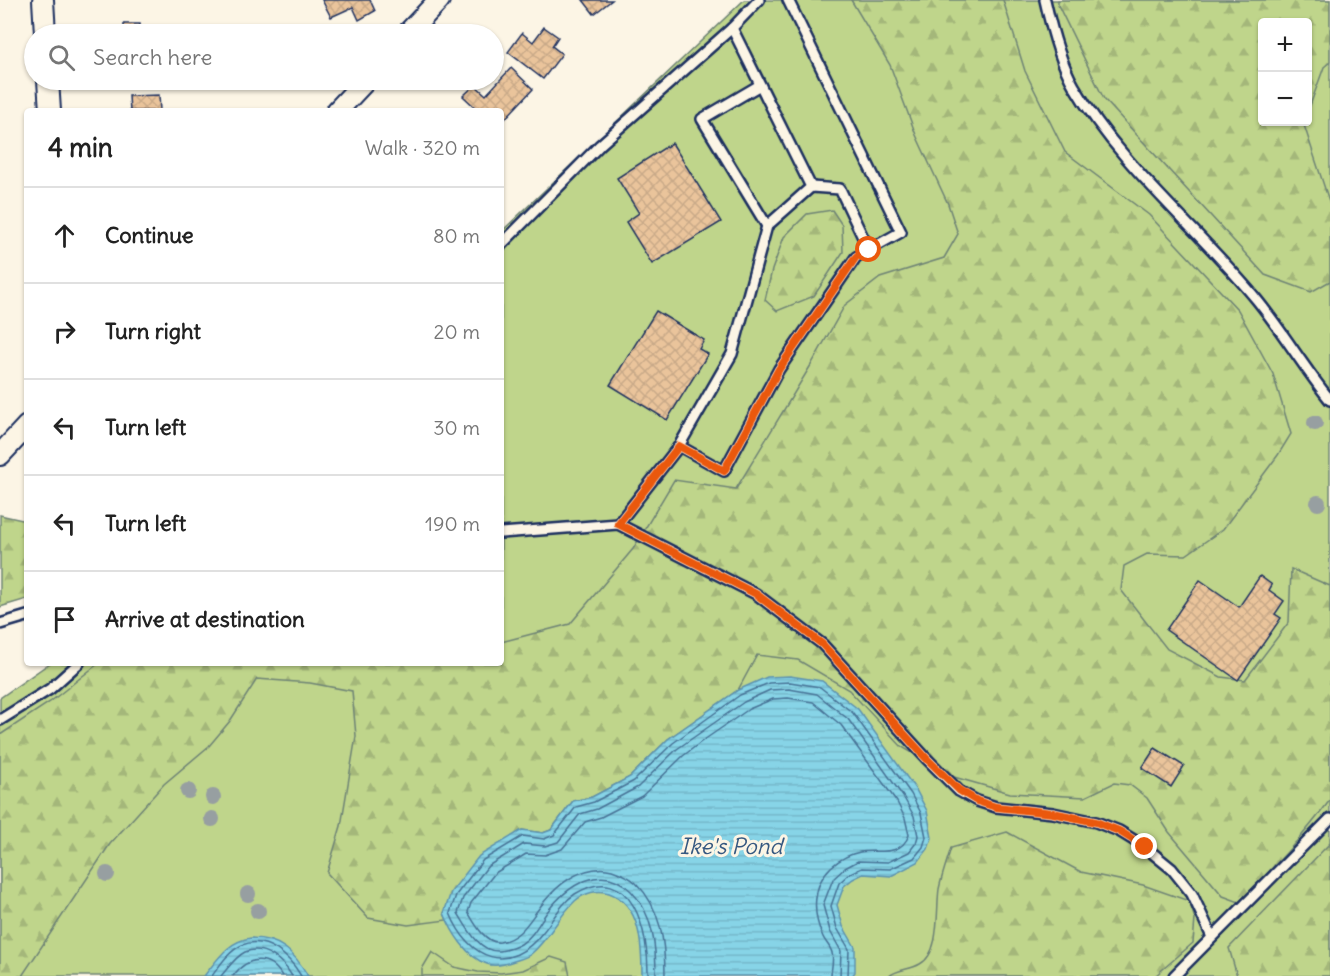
<!DOCTYPE html>
<html lang="en">
<head>
<meta charset="utf-8">
<style>
	:root { --surface:#fff; --page:#f2f2f2; --text:#222; --muted:#767676; --line:#e0e0e0 }
	body { margin:0; font-family:Delius,sans-serif; background:var(--page); color:var(--text) }
	.controls { position:absolute; right:18px; top:18px; display:grid; overflow:hidden; border-radius:6px; box-shadow:0 2px 4px #0004 }
	.controls button { width:54px; height:54px; display:grid; place-items:center; padding:0; border:0; border-bottom:2px solid var(--line); background:var(--surface); color:var(--text); font:30px sans-serif }
	.stop { position:absolute; width:18px; height:18px; margin:-14px; border:4px solid #ea580c; border-radius:50%; background:#fff }
	.stop.end { background:#ea580c; border-color:#fff; box-shadow:0 2px 6px #0008 }
	.list { margin:0; padding:0; list-style:none }
	h2 { display:flex; justify-content:space-between; align-items:center; height:78px; margin:0; padding:0 24px; font-size:26px }
	h2 small { font-size:20px; font-weight:400; color:var(--muted) }
	.list li { display:grid; grid-template-columns:39px 1fr auto; gap:18px; align-items:center; box-sizing:border-box; height:96px; padding:0 24px; border-top:2px solid var(--line) }
	.list b { display:block; font-size:22px; white-space:nowrap }
	.list em { font-size:20px; font-style:normal; color:var(--muted) }
	.icon { flex:none; width:33px; height:33px; fill:none; stroke:currentColor; stroke-width:2; stroke-linecap:round; stroke-linejoin:round }
	.map { position:relative; flex:none; width:1330px; height:976px; overflow:hidden }
	.search { position:absolute; background:var(--surface); box-shadow:0 2px 4px #0004; left:24px; top:24px; width:480px; height:66px; display:flex; align-items:center; gap:15px; box-sizing:border-box; padding:0 21px; border-radius:33px; color:var(--muted); font-size:22px }
	.panel { position:absolute; background:var(--surface); box-shadow:0 2px 4px #0004; left:24px; top:108px; width:480px; height:558px; border-radius:6px }
	.map>svg:first-child { display:block }
	.grass { fill:#bfd58b; stroke:#6d8274; stroke-width:1.5; fill-rule:evenodd }
	.forest { fill:url(#forest-firs); stroke:#6d8274; stroke-width:1.5 }
	.water { fill:url(#water-rules); stroke:#5c92b0; stroke-width:1.5 }
	.lines { fill:none; stroke-linecap:round; stroke-linejoin:round }
	.shore { stroke:#467195; stroke-width:1.5 }
	.building { fill:url(#building-cross-hatch); stroke:#1b2f5e; stroke-width:1.5 }
	.lane-casing { stroke:#1b2f5e; stroke-width:14 }
	.street-casing { stroke:#1b2f5e; stroke-width:24 }
	.lane { stroke:#fcf5e5; stroke-width:9 }
	.street { stroke:#fcf5e5; stroke-width:20 }
	.tree { fill:#979fa1 }
	.route { stroke:#ea580c; stroke-width:8 }
	.labels { text-anchor:middle; dominant-baseline:central; stroke-width:6; stroke-linejoin:round; paint-order:stroke }
	.water-label { font-size:22px; font-style:italic; fill:#365880; stroke:#fcf5e5 }
</style>
</head>
<body>
<div class="map">
<svg width="1330" height="976" viewBox="0 0 1330 976">
	<defs>
		<pattern id="forest-firs" width="22" height="20" patternUnits="userSpaceOnUse" patternTransform="scale(1.5)"><rect width="22" height="20" fill="#bfd58b"/><path d="M5 1l3.5 6h-7zM16 11l3.5 6h-7z" fill="#a4b77a"/></pattern>
		<pattern id="water-rules" width="6" height="5" patternUnits="userSpaceOnUse" patternTransform="scale(1.5)"><rect width="6" height="5" fill="#87d4e7"/><path d="M0 2.5h6" fill="none" stroke="#74b6c9"/></pattern>
		<pattern id="building-cross-hatch" width="8" height="8" patternUnits="userSpaceOnUse" patternTransform="scale(1.5)"><rect width="8" height="8" fill="#eac49b"/><path d="M0 0l8 8M0 8l8-8" fill="none" stroke="#c8a988"/></pattern>
	</defs>
	<rect width="100%" height="100%" fill="#fcf5e5"/>
	<filter id="ink" filterUnits="userSpaceOnUse"><feTurbulence type="fractalNoise" baseFrequency=".0167" numOctaves="2"/><feDisplacementMap in="SourceGraphic" scale="12" xChannelSelector="R" yChannelSelector="G"/><feConvolveMatrix kernelMatrix="1 2 1 2 8 2 1 2 1" color-interpolation-filters="sRGB"/></filter>
	<g filter="url(#ink)">
		<!-- grass -->
		<path class="grass" d="M 744,0 L 1330,0 L 1330,976 L 0,976 L 0,698 L 50,663 L 501,663 L 501,232 ZM 1262,22 L 1308,22 L 1308,122 L 1262,122 Z"/>
		<!-- forest -->
		<g class="forest">
			<path d="M 851,0 L 1003,0 L 1025,71 L 1065,152 L 1149,215 L 1238,310 L 1273,374 L 1291,434 L 1278,455 L 1223,529 L 1186,555 L 1147,554 L 1124,566 L 1121,590 L 1167,649 L 1221,677 L 1245,680 L 1289,622 L 1291,569 L 1330,586 L 1330,800 C 1303,837 1271,870 1239,902 L 1223,896 L 1169,832 L 1147,798 L 1130,785 L 1114,783 L 1085,797 L 1010,793 L 954,777 L 902,747 L 849,690 L 798,660 L 757,655 L 738,690 L 668,739 L 630,777 L 592,797 L 573,801 L 551,830 L 543,833 L 522,830 L 444,913 L 447,920 L 408,925 L 368,918 L 327,873 L 341,826 L 356,736 L 352,691 L 310,683 L 257,679 L 230,721 L 209,746 L 164,784 L 110,844 L 22,976 L 0,976 L 0,735 L 50,702 L 99,663 L 501,663 L 501,642 L 570,624 L 633,549 L 674,480 L 736,489 L 811,365 L 845,305 L 880,278 L 944,258 L 958,234 L 948,204 L 916,135 L 890,65 Z"/>
			<polygon points="1058,0 1330,0 1330,62 1324,67 1308,111 1308,22 1262,22 1262,122 1303,122 1330,204 1330,281 1311,292 1265,275 1104,99 1058,5"/>
			<polygon points="832,210 842,225 843,252 814,296 777,311 765,300 772,270 784,237 807,214"/>
			<polygon points="0,515 27,521 27,599 0,607"/>
			<path d="M 1007,832 L 1081,872 L 1143,885 L 1189,901 L 1195,919 L 1193,943 L 1155,976 L 889,976 C 898,969 910,970 920,964 C 941,953 936,909 939,889 C 942,875 947,861 951,848 Z"/>
			<polygon points="1330,843 1330,976 1237,976 1229,948"/>
			<polygon points="432,952 454,967 478,972 501,973 523,970 551,957 567,962 570,976 422,976 422,969"/>
		</g>
		<!-- water -->
		<g class="water">
			<path d="M 790,676 L 822,681 L 858,709 L 916,790 L 927,811 L 932,838 L 928,849 L 918,862 L 891,876 L 863,874 L 853,879 L 844,886 L 837,905 L 843,926 L 855,947 L 855,972 L 852,976 L 642,976 C 642,947 641,904 609,893 C 598,889 584,893 575,901 C 558,917 549,939 531,954 C 526,958 520,959 514,961 C 506,964 496,967 487,964 C 467,958 451,931 444,913 L 451,892 L 479,856 L 522,830 L 543,833 L 551,830 L 573,801 L 592,797 L 630,777 L 668,739 L 738,690 L 767,677 Z"/>
			<path d="M 251,938 C 280,938 294,952 308,976 L 204,976 C 218,959 228,941 251,938 Z"/>
		</g>
		<g class="lines">
			<!-- shore -->
			<g class="shore">
				<path d="M 212,976 C 220,965 229,951 242,945 C 267,935 290,957 301,976"/>
				<path d="M 221,976 C 228,968 235,957 245,952 C 264,944 283,961 292,976"/>
				<path d="M 233,976 C 247,957 268,953 282,976"/>
				<path d="M 648,976 C 649,935 633,858 575,894 C 561,903 553,920 543,932 C 509,976 469,960 450,913 L 456,895 L 483,860 L 523,836 L 544,839 L 554,835 L 576,807 L 594,802 L 634,781 L 673,743 L 740,695 L 769,683 L 790,682 L 820,687 L 853,713 L 911,794 L 921,813 L 926,837 L 923,847 L 914,858 L 890,869 L 862,868 L 849,874 L 839,883 L 831,906 L 837,928 L 849,949 L 848,976"/>
				<path d="M 656,976 C 656,946 653,913 631,891 C 602,861 567,886 547,912 C 539,923 533,937 521,944 C 516,947 506,950 500,951 C 480,953 467,928 458,913 L 463,898 L 488,866 L 524,844 L 545,846 L 558,842 L 580,814 L 597,809 L 638,787 L 677,749 L 744,702 L 770,690 L 789,689 L 817,694 L 848,719 L 904,798 L 914,816 L 918,836 L 916,843 L 909,852 L 888,862 L 858,861 L 845,868 L 833,879 L 823,905 L 830,931 L 841,951 L 840,976"/>
				<path d="M 665,976 C 665,942 661,908 636,883 C 629,876 621,873 612,870 C 602,867 595,868 586,871 C 566,877 552,891 540,907 C 528,922 521,938 500,942 C 485,944 474,922 468,912 L 471,903 L 495,873 L 526,854 L 545,855 L 562,849 L 585,822 L 601,817 L 642,796 L 683,756 L 701,742 L 749,709 L 773,699 L 788,698 L 813,702 L 841,725 L 897,802 L 905,818 L 909,835 C 900,858 877,849 860,852 C 849,854 839,860 831,867 C 812,885 812,914 823,937 C 825,942 831,947 832,953 C 834,960 831,969 831,976"/>
			</g>
		</g>
		<!-- building -->
		<g class="building">
			<polygon points="322,0 370,0 375,11 359,20 353,7 331,17"/>
			<polygon points="583,0 612,0 594,14"/>
			<polygon points="124,24 140,24 140,30 165,30 165,34 124,34"/>
			<polygon points="544,27 558,37 552,46 562,54 543,79 508,52 522,33 533,42"/>
			<polygon points="511,68 533,89 501,123 501,111 479,111 463,96 475,85 486,95"/>
			<polygon points="159,95 160,111 130,111 129,96"/>
			<polygon points="672,143 721,222 652,264 626,222 639,213 617,178"/>
			<polygon points="656,311 704,340 699,349 708,354 667,420 610,385"/>
			<polygon points="1260,576 1272,585 1269,590 1284,601 1275,614 1281,618 1238,680 1166,630 1200,580 1239,607"/>
			<polygon points="1155,748 1184,766 1171,787 1142,768"/>
		</g>
		<g class="lines">
			<!-- lane casing -->
			<g class="lane-casing">
				<g id="lane">
					<path d="M 1045,0 C 1051,27 1060,62 1074,86 C 1122,168 1198,228 1257,300 C 1283,332 1304,368 1330,400"/>
					<polyline points="760,85 702,119 767,226"/>
					<polyline points="811,187 840,189 869,250"/>
					<polyline points="501,245 600,145 732,28 759,0"/>
					<polyline points="679,446 724,471 779,369 856,257 901,232 788,0"/>
					<polyline points="618,524 679,446 732,354 767,226 811,187 732,28"/>
					<polyline points="501,533 618,524 756,594 822,644 926,758 959,791 977,801 996,807 1053,813 1096,822 1119,831 1145,847 1172,869 1192,894 1212,937"/>
					<polyline points="0,624 27,616"/>
					<polyline points="0,720 50,689 79,663"/>
					<polyline points="1174,976 1330,819"/>
				</g>
			</g>
			<!-- street casing -->
			<g class="street-casing">
				<g id="street">
					<polyline points="43,0 45,34"/>
					<polyline points="407,34 439,0"/>
					<polyline points="48,80 50,111"/>
					<polyline points="337,111 366,80"/>
					<polyline points="0,455 27,426"/>
				</g>
			</g>
			<!-- lane -->
			<use href="#lane" class="lane"/>
			<!-- street -->
			<use href="#street" class="street"/>
		</g>
		<!-- trees -->
		<g class="tree">
			<circle cx="1315" cy="423" r="8"/>
			<circle cx="1318" cy="503" r="8"/>
			<circle cx="188" cy="791" r="8"/>
			<circle cx="213" cy="797" r="8"/>
			<circle cx="212" cy="819" r="8"/>
			<circle cx="107" cy="874" r="8"/>
			<circle cx="248" cy="894" r="8"/>
			<circle cx="258" cy="911" r="8"/>
		</g>
	</g>
	<g class="lines" filter="url(#ink)">
		<!-- route -->
		<polyline class="route" points="869,250 856,257 779,369 724,471 679,446 618,524 756,594 822,644 926,758 959,790 977,801 996,807 1053,813 1096,822 1119,831 1145,847"/>
	</g>
	<g class="labels">
		<!-- water labels -->
		<g class="water-label">
			<text x="731" y="846">Ike's Pond</text>
		</g>
	</g>
</svg>
<div class="controls">
<button>+</button>
<button>−</button>
</div>
<div class="stop" style="left:869px;top:250px"></div>
<div class="stop end" style="left:1145px;top:847px"></div>
<div class="search"><svg class="icon" aria-label="search" viewBox="0 0 24 24"><circle cx="10" cy="10" r="6"/><path d="M15 15l6 6"/></svg>Search here</div>
<section class="panel">
<h2>4 min<small>Walk · 320 m</small></h2>
<ul class="list">
<li><svg class="icon" aria-label="ahead" viewBox="0 0 24 24"><path d="M12 20V5M6 11l6-6 6 6"/></svg><div><b>Continue</b></div><em>80 m</em></li>
<li><svg class="icon" aria-label="right" viewBox="0 0 24 24"><path d="M7 20v-9h11M14 6l5 5-5 5"/></svg><div><b>Turn right</b></div><em>20 m</em></li>
<li><svg class="icon" aria-label="left" viewBox="0 0 24 24"><path d="M17 20v-9H6M10 6l-5 5 5 5"/></svg><div><b>Turn left</b></div><em>30 m</em></li>
<li><svg class="icon" aria-label="left" viewBox="0 0 24 24"><path d="M17 20v-9H6M10 6l-5 5 5 5"/></svg><div><b>Turn left</b></div><em>190 m</em></li>
<li><svg class="icon" aria-label="arrive" viewBox="0 0 24 24"><path d="M6 21V4h12l-3 4 3 4H6"/></svg><div><b>Arrive at destination</b></div></li>
</ul>
</section>
</div>
</body>
</html>
